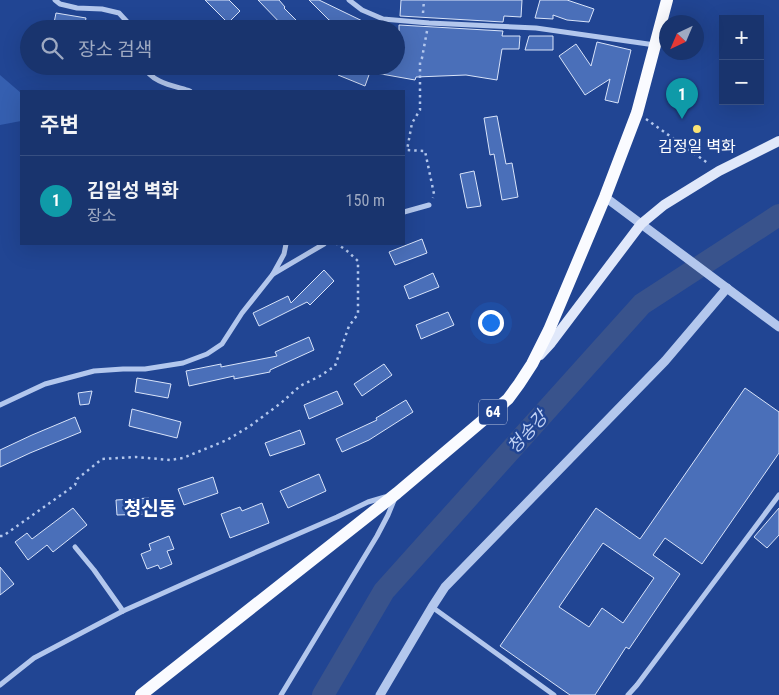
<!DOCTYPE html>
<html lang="ko">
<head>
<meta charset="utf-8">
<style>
	:root { --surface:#19346e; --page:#263f76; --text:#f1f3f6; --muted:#9faac2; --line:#374f81; --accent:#d6ab8b }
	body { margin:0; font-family:"Roboto Condensed","Noto Sans KR",sans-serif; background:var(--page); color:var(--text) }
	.controls { position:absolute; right:15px; top:15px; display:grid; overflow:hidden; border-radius:0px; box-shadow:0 5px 20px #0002 }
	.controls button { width:45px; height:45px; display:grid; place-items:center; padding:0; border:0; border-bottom:1px solid var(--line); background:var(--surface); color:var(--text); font:25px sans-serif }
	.compass { position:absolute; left:659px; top:15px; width:45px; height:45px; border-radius:50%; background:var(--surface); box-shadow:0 5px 20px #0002; rotate:224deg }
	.you { position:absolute; left:490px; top:322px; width:18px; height:18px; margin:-12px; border:4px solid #fff; border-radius:50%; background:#1a73e8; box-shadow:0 0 0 8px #1a73e833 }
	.badge { display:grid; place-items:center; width:32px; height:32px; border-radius:50%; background:var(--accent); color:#fff; font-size:16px; font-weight:700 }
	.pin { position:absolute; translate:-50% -41px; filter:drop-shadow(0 1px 2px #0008) }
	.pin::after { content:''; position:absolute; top:26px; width:18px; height:15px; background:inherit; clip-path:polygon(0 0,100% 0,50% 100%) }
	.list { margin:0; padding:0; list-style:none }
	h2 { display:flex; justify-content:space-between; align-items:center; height:65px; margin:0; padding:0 20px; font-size:21px }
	h2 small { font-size:16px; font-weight:400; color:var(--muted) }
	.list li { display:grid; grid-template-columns:32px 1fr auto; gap:15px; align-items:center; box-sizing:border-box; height:90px; padding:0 20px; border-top:1px solid var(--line) }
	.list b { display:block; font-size:19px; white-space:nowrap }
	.list p { margin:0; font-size:16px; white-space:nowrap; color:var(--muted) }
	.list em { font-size:16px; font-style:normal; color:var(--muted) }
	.icon { flex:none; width:28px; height:28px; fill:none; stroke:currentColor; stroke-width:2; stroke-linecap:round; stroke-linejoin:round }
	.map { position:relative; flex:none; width:779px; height:695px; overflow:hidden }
	.search { position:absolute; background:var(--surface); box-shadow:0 5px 20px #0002; left:20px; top:20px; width:385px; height:55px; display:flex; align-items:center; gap:12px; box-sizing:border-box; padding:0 18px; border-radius:28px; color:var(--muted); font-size:19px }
	.panel { position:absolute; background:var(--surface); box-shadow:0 5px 20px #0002; left:20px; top:90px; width:385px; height:155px; border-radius:0px }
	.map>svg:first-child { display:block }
	.green { fill:#355fb0 }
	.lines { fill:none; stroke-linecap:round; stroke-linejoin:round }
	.river { stroke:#39538c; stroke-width:22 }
	.building { fill:#4a6fb9; stroke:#d9e4fa; fill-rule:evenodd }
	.path { stroke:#b3c7ed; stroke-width:2.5; stroke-dasharray:2.5 4; stroke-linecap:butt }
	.minor { stroke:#b3c7ed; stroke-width:5 }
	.tertiary { stroke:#b3c7ed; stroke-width:9 }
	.secondary { stroke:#e0e8fa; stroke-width:10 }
	.primary { stroke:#fafbff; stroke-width:12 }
	.poi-dot { fill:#fae375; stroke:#214593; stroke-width:2 }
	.labels { text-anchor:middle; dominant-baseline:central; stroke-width:5; stroke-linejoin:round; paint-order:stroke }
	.shield { fill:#214593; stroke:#bcc7df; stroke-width:1 }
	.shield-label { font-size:15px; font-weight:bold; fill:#fff }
	.poi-label { font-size:16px; fill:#fff; stroke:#214593 }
	.water-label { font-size:18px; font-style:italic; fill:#c0d1f4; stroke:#214593 }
	.quarter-label { font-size:19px; font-weight:bold; fill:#fff; stroke:#214593 }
</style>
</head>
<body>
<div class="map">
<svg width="779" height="695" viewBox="0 0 779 695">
	<rect width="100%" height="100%" fill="#214593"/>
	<!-- green -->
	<polygon class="green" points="0,75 21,93 21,121 0,125"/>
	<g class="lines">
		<!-- river -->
		<polyline class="river" points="323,695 384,591 642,304 779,215"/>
	</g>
	<!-- building -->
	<g class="building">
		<polygon points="205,0 229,0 240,11 228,23"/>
		<polygon points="258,0 279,0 285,7 284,8 305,29 286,29"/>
		<polygon points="309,0 319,0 379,29 348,29 329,20"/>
		<polygon points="401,0 522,0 521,17 504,16 503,22 400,16"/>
		<polygon points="540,0 567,0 594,9 589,22 567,20 553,15 553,19 535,18"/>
		<polygon points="56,13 86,18 84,29 53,28"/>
		<polygon points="399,25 503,31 502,36 520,36 519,49 502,49 497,80 466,75 416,77 415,80 370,72 365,86 338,75 341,66 348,66 358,70 359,66 396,66 396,31 399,31"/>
		<polygon points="529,36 553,36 553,50 525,50"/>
		<polygon points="597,42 631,50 618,103 605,100 610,79 585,95 559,56 576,44 591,66"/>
		<polygon points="497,116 506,164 512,163 518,197 502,200 494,154 490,155 484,118"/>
		<polygon points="474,171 481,206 467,208 460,174"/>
		<polygon points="422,239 427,253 395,265 389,252"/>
		<polygon points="324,270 334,281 310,305 307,302 259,326 253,313 288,296 291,303"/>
		<polygon points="433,273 439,287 409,299 404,286"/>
		<polygon points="448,312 454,325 421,339 416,325"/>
		<polygon points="309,337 314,350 270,370 270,372 234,379 234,376 189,386 186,371 221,364 221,367 277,356 275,352"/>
		<polygon points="384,364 392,375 362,396 354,384"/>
		<polygon points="137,378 171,384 168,398 135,392"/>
		<path d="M 745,388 L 779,412 L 779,453 L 702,564 L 665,538 L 653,555 L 680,574 L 629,649 L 626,647 L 595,695 L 570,695 L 500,646 L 596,508 L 640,539 ZM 603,543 L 654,578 L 623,623 L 602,608 L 589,627 L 559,607 Z"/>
		<polygon points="92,391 89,404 80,405 78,393"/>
		<polygon points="337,391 343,404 309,419 304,405"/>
		<polygon points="406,400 413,412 369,440 342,452 336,439 377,420 376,418"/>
		<polygon points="132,409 181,422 177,438 129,426"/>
		<polygon points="75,417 81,432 30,453 0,467 0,450 32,435"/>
		<polygon points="300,430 305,444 270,456 265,443"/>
		<polygon points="319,474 326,491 288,508 280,491"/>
		<polygon points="213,477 218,493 184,505 178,489"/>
		<polygon points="149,498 150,514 117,515 116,500"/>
		<polygon points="262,503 269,523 230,538 221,514 240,507 242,511"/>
		<polygon points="73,508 87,525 53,552 47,545 28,560 15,542 27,533 32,539"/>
		<polygon points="779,508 779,535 767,548 754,537"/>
		<polygon points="169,536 174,549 167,551 172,564 160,569 158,565 147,569 141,554 151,550 149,544"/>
		<polygon points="0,567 14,584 0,595"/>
	</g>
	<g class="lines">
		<!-- path -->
		<g class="path">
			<polyline points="423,13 424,0"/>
			<polyline points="427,31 422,58 420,61 420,110 412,123 407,150 425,151 434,194 433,198"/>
			<polyline points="646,119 709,164"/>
			<polyline points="0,536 3,536 75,485 77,479 102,459 136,457 170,460 183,458 227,440 250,426 281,403 300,386 320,376 335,366 349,326 358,314 358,261 346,250 337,244"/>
		</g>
		<!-- minor -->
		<g class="minor">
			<polyline points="55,0 60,4 77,8 102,9 119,13 131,26 132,29"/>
			<polyline points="349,0 362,10 383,19 429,23 536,28 655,45"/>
			<path d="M 144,66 C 151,83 175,86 190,91"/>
			<polyline points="404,212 429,205"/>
			<polyline points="273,274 324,244"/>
			<polyline points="0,405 45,384 94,371 123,369 145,369 183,363 207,354 222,344 242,313 273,274 284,254 286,244"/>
			<polyline points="75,547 94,570 123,611"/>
			<polyline points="432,607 554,695"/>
			<polyline points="0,685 34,658 123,611 199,577 337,517 368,502 385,497"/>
			<polyline points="281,695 377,536 388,515 395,498"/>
			<polyline points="628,695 637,685 779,495"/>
		</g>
		<!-- tertiary -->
		<g class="tertiary">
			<polyline points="605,197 779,327"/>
			<polyline points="380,695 432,607 445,587 665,361 727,288"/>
		</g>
		<!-- secondary -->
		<polyline class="secondary" points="540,355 551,343 641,224 664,205 719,171 779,141"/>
		<!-- primary -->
		<polyline class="primary" points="141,695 397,493 508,399 519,384 532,364 549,330 605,197 637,113 667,0"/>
	</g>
	<!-- markers -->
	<circle class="poi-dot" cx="697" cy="129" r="5"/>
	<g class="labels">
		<!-- shield labels -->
		<rect class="shield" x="479" y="399.5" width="28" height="25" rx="4"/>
		<g class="shield-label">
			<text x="493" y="412">64</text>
		</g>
		<!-- poi labels -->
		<g class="poi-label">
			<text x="697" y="146">김정일 벽화</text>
		</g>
		<!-- water labels -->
		<g class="water-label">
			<text transform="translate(527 432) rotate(-48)">청송강</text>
		</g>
		<!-- quarter labels -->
		<g class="quarter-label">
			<text x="150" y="508">청신동</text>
		</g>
	</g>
</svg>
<div class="controls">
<button>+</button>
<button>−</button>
</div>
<svg class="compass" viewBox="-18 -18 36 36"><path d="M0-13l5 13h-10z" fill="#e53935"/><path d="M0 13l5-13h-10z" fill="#9faac2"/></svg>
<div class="you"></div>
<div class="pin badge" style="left:682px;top:119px;background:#0f9aa8">1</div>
<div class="search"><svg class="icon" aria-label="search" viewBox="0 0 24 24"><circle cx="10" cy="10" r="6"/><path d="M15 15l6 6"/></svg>장소 검색</div>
<section class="panel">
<h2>주변<small></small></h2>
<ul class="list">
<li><span class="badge" style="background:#0f9aa8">1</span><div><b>김일성 벽화</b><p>장소</p></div><em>150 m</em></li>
</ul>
</section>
</div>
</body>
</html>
